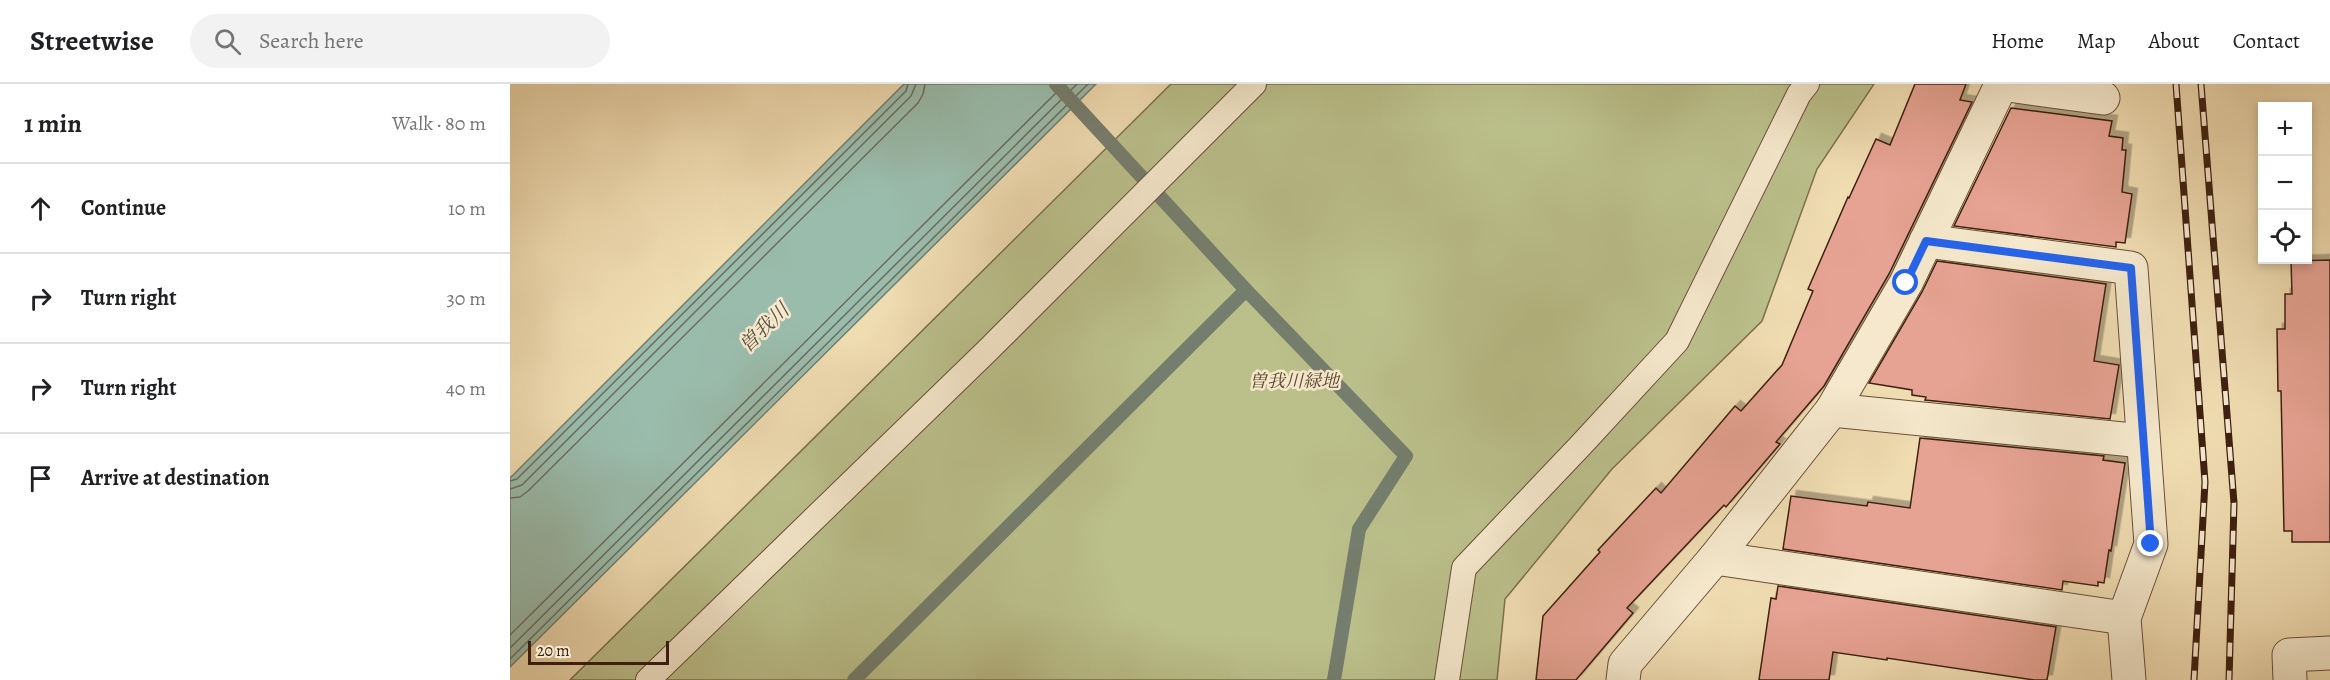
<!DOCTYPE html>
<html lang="en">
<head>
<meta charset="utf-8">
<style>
	:root { --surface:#fff; --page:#f2f2f2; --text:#202124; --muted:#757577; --line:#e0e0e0 }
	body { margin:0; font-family:Alegreya,"Noto Serif JP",serif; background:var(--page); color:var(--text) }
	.controls { position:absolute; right:18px; top:18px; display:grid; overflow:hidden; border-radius:0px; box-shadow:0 3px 9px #0003 }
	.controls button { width:54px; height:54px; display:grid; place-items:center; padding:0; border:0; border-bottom:2px solid var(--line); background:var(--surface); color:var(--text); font:30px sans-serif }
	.scale { position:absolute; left:18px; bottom:15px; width:141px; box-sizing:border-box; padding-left:6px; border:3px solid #3e2011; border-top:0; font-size:16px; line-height:21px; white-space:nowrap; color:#3e2011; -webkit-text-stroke:4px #f5e8cc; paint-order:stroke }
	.stop { position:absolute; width:18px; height:18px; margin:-14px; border:4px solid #2563eb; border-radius:50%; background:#fff }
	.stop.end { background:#2563eb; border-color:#fff; box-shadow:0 2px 6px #0008 }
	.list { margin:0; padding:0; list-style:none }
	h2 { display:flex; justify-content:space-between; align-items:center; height:78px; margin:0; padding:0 24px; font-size:26px }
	h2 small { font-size:20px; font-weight:400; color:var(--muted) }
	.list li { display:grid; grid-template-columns:39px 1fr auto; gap:18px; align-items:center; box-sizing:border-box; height:90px; padding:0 24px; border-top:2px solid var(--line) }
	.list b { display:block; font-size:22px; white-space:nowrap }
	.list em { font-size:20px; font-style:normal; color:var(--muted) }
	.icon { flex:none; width:33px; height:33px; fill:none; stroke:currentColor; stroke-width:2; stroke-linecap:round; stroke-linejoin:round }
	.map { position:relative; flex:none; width:1820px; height:596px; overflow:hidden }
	header { display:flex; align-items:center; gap:36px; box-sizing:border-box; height:84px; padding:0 30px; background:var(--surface); border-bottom:2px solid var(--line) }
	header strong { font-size:28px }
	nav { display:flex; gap:33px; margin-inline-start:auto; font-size:21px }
	.search { width:420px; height:54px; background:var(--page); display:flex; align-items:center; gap:15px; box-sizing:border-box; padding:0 21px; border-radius:33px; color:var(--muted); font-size:22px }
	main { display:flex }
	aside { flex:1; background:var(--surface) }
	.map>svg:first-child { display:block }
	.green { fill:#bbc08b; stroke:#7c704e; stroke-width:1.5 }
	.water { fill:#9abcac; stroke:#757e6e; stroke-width:1.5 }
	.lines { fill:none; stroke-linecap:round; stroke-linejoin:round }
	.shore { stroke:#6c6e5e; stroke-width:1.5 }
	.stream { stroke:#757e6e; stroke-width:14 }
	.building { fill:#e6a292; stroke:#3e2011; stroke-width:1.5; filter:url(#shadow) }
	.lane-casing { stroke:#6a4f39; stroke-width:26 }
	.street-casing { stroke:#6a4f39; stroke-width:35 }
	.lane { stroke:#f5e8cc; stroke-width:24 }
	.street { stroke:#f5e8cc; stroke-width:33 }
	.rail-casing { stroke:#3e2011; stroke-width:7 }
	.rail { stroke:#f5e8cc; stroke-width:4.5; stroke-dasharray:14; stroke-linecap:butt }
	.route { stroke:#2563eb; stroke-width:8 }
	.labels { text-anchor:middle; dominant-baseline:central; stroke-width:5; stroke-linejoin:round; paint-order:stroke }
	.park-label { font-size:18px; font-style:italic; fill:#5d4830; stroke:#f5e8cc }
	.water-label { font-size:20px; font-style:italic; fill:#5a4f40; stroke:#f5e8cc }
</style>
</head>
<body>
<header>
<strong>Streetwise</strong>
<div class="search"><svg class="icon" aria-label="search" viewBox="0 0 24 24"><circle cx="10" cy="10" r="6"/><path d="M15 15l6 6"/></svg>Search here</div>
<nav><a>Home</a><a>Map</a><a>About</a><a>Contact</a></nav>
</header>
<main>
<aside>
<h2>1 min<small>Walk · 80 m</small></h2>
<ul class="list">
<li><svg class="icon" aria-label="ahead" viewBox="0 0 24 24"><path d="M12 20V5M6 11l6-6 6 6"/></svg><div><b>Continue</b></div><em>10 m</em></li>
<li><svg class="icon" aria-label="right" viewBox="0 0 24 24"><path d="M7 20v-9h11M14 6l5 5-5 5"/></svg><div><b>Turn right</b></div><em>30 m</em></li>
<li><svg class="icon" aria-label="right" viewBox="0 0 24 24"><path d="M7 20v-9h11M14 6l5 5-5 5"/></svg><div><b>Turn right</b></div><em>40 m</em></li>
<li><svg class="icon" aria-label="arrive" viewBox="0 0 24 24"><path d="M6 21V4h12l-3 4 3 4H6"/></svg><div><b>Arrive at destination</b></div></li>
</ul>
</aside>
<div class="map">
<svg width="1820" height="596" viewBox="0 0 1820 596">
	<defs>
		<filter id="shadow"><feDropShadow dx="5.5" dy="-5.5" stdDeviation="0" flood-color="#0004"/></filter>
	</defs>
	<rect width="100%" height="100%" fill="#f0dcb1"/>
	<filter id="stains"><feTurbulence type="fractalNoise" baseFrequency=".00333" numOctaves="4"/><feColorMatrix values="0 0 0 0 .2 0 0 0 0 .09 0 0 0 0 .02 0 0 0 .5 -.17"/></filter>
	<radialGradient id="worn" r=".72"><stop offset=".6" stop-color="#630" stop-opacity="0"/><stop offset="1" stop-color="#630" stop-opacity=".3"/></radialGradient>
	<!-- green -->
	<polygon class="green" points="661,0 1364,0 1307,85 1252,237 1102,385 995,515 987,596 60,596"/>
	<!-- water -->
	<polygon class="water" points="394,0 586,0 0,583 0,394"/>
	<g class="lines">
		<!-- shore -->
		<g class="shore">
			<polyline points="0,397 7,395 396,7 398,0"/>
			<polyline points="0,405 12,401 401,12 406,0"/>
			<polyline points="0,414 10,413 18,407 408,19 413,10 415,0"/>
			<polyline points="0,551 555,0"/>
			<polyline points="0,564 567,0"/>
			<polyline points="0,575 578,0"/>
		</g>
		<!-- stream -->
		<g class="stream">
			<polyline points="546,0 736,206"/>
			<polyline points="344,596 736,206 896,372 849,445 824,596"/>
		</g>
	</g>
	<!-- building -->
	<g class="building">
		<polygon points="1405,0 1456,0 1450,16 1462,18 1379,190 1314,302 1266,358 1270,360 1216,423 1214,421 1117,524 1123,529 1066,596 1026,596 1033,532 1090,468 1088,466 1146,404 1151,409 1225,322 1231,327 1272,281 1303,207 1298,205 1338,113 1339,114 1366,55 1380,61"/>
		<polygon points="1501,24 1602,37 1599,52 1613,54 1612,66 1616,66 1612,108 1622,110 1615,159 1606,158 1606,163 1444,142"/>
		<polygon points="1820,176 1820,458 1782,458 1782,447 1774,447 1771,307 1768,307 1767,245 1775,245 1775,210 1782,210 1781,177"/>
		<polygon points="1427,177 1596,200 1584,277 1609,281 1600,335 1415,316 1416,313 1402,311 1402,306 1359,299 1412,208"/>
		<polygon points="1410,354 1594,372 1593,376 1615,379 1601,467 1599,466 1594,499 1588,498 1588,502 1553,497 1552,506 1273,465 1281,412 1357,422 1358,418 1400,424"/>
		<polygon points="1268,502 1546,543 1537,596 1524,596 1377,574 1377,576 1323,568 1319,596 1249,596 1261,514 1266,515"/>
	</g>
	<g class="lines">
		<!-- lane casing -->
		<g class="lane-casing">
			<g id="lane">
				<polyline points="138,596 478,266 744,0"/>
				<polyline points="937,596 954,484 1071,361 1167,257 1289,10 1297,0"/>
			</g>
		</g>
		<!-- street casing -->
		<g class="street-casing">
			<g id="street">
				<polyline points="1491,0 1593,14"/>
				<polyline points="1416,157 1621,184 1641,460 1614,534 1619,596"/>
				<polyline points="1322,326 1633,357"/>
				<polyline points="1205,474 1614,534"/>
				<polyline points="1113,596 1115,580 1205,474 1322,326 1396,199 1491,1"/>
				<polyline points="1780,596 1779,571 1820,569"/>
			</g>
		</g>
		<!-- lane -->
		<use href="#lane" class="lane"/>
		<!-- street -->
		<use href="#street" class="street"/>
		<!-- rail casing -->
		<g class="rail-casing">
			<g id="rail">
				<polyline points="1666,0 1695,398 1684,596"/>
				<polyline points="1691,0 1724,419 1719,596"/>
			</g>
		</g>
		<!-- rail -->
		<use href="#rail" class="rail"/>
	</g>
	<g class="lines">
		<!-- route -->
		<polyline class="route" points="1396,199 1416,157 1621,184 1641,460"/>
	</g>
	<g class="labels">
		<!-- park labels -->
		<g class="park-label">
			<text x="784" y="297">曽我川緑地</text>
		</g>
		<!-- water labels -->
		<g class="water-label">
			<text transform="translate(254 244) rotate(-44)">曽我川</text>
		</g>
	</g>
	<rect width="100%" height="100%" filter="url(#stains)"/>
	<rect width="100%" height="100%" fill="url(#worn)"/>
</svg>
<div class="controls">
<button>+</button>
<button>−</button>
<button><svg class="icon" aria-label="locate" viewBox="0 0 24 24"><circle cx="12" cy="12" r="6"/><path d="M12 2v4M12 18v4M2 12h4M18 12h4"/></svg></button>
</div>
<div class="scale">20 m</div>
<div class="stop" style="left:1396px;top:199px"></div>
<div class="stop end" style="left:1641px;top:460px"></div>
</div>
</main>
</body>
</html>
